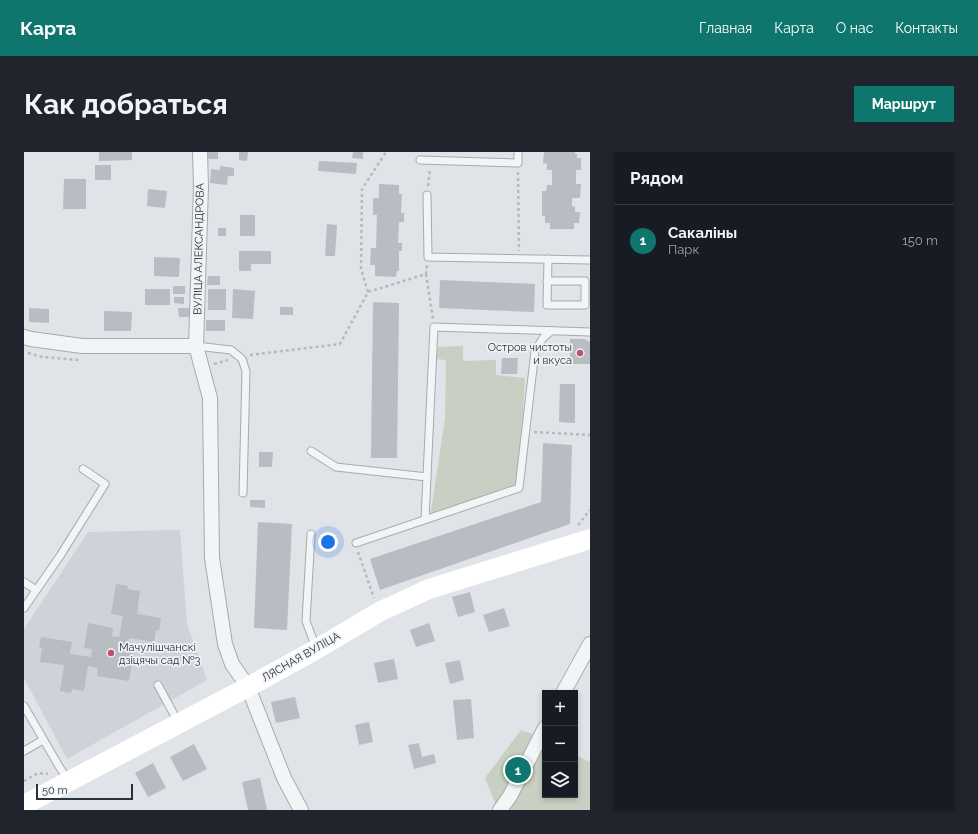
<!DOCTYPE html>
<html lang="ru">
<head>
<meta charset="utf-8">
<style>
	:root { --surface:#171b24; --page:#20242c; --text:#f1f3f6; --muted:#9ea1a6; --line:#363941; --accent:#0f766e }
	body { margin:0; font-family:Raleway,sans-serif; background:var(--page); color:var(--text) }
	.controls { position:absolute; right:12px; bottom:12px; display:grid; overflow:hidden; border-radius:0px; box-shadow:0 2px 6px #0003 }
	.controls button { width:36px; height:36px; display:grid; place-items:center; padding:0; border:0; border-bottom:1px solid var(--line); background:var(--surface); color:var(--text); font:20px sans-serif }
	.scale { position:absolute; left:12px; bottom:10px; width:97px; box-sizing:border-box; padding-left:4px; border:2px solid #2a333d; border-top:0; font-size:11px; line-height:14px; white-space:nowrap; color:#2a333d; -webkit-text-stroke:3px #eff2f5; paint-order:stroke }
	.you { position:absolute; left:304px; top:390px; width:14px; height:14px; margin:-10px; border:3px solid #fff; border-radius:50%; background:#1a73e8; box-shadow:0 0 0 6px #1a73e833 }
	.badge { display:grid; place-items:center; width:26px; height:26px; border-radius:50%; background:var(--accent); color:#fff; font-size:13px; font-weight:700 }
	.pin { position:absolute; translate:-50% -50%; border:2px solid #fff; box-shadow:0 1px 4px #0006 }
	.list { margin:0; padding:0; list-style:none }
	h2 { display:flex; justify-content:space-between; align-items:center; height:52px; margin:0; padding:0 16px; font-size:17px }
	h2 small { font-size:13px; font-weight:400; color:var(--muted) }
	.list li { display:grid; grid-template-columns:26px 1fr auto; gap:12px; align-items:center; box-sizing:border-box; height:72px; padding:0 16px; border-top:1px solid var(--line) }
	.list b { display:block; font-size:15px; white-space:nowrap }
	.list p { margin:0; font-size:13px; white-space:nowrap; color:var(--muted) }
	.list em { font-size:13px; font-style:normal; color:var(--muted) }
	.icon { flex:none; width:22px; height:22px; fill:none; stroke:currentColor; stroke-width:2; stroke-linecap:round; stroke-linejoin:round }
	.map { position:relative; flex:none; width:566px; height:658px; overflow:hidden; border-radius:0px }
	header { display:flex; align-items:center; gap:24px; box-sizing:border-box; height:56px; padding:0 20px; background:var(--accent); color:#fff }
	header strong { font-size:19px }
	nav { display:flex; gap:22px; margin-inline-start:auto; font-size:14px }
	.intro { display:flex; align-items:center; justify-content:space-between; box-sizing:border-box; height:96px; padding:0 24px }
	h1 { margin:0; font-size:28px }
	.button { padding:10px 18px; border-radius:0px; background:var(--accent); color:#fff; font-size:14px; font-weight:700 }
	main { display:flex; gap:24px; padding:0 24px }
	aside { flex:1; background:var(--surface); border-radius:0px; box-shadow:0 2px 6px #0003 }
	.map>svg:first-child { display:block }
	.built { fill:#ced3d9 }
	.green { fill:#c7d0c2 }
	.building { fill:#b7bdc3 }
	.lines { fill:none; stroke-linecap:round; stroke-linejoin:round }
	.service-casing { stroke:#a6abb1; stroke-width:9 }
	.minor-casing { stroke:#a6abb1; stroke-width:16 }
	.path { stroke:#b6babe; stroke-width:2.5; stroke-dasharray:3 3; stroke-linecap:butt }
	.service { stroke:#f2f4f6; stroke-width:7 }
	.minor { stroke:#f2f4f6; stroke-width:14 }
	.secondary { stroke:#fff; stroke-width:20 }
	.poi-dot { fill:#c0516d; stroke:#eff2f5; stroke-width:1.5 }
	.labels { text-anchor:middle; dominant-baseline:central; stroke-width:3.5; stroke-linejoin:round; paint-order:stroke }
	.street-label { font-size:11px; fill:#2a333d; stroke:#eff2f5 }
	.poi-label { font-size:11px; fill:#2a333d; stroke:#eff2f5; text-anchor:end }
</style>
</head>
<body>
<header>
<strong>Карта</strong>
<nav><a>Главная</a><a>Карта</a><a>О нас</a><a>Контакты</a></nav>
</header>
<div class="intro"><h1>Как добраться</h1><a class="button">Маршрут</a></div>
<main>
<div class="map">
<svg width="566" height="658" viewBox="0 0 566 658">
	<rect width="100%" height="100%" fill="#e0e3e7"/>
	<!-- built -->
	<polygon class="built" points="156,378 163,472 183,528 43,607 0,526 0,477 64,380"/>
	<!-- green -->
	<g class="green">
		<polygon points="439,194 439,209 472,208 472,223 501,226 495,336 406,365 421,267 422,208 412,207 414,195"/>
		<polygon points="497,578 521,587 521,643 551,643 551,603 566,610 566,658 474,658 461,626"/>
	</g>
	<!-- building -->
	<g class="building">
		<polygon points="75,0 108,0 108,8 75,9"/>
		<rect x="183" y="0" width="11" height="7"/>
		<polygon points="215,0 224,0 223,9 215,8"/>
		<polygon points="329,0 339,0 339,7 328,6"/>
		<polygon points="520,0 551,0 551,2 553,2 553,6 557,6 557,18 552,18 552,32 557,32 556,46 548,46 548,54 551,55 551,60 556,60 555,71 550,71 550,77 526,77 526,71 521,71 521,64 518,64 518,39 522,39 523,33 528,33 528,18 523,18 523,12 519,11"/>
		<polygon points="295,9 333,11 332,22 294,19"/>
		<rect x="71" y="13" width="16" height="15"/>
		<polygon points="196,14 210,16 210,24 204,24 203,33 186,31 187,17 196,18"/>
		<polygon points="40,27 62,27 62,57 39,57"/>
		<polygon points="355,32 375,33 375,42 378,42 377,61 380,61 380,70 375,70 374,91 378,91 378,99 375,99 375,119 373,119 372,125 351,124 351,113 346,113 347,96 352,96 353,63 349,63 349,46 355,46"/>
		<polygon points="124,37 143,39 141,56 123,54"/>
		<rect x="216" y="63" width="15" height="21"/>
		<polygon points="303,72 313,73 311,104 301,104"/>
		<rect x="194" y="76" width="8" height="8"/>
		<polygon points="215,99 247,99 247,112 227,112 227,119 215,119"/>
		<polygon points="130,105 156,106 155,125 130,124"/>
		<polygon points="184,124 196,124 196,133 183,133"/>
		<polygon points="416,128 511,132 510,160 415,156"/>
		<rect x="149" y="134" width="12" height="8"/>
		<rect x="121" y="137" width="25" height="16"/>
		<rect x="184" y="137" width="18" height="21"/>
		<polygon points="209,137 231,139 229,167 208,166"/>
		<polygon points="150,145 160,145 160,152 150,151"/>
		<polygon points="349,150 375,151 373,306 347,306"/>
		<rect x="256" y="155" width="13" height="8"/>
		<polygon points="5,156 25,157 25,171 5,170"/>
		<polygon points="154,156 166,156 166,165 155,165"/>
		<polygon points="80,159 108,160 107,179 80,179"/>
		<rect x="182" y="168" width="19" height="11"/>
		<polygon points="546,187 560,187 566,190 566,212 546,212"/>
		<polygon points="478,206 494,206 493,222 477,222"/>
		<polygon points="536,232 551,232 551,271 535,270"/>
		<polygon points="519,291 548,293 546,372 356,438 346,407 517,350"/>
		<polygon points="235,300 249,300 248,315 235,315"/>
		<polygon points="226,348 241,348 241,356 226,355"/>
		<polygon points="234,370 268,372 263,478 230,476"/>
		<polygon points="92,432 104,434 103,437 116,439 113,462 137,466 135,479 132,478 130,490 105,486 103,496 110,497 105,529 73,524 74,516 64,514 60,539 48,537 47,541 36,539 40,513 16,510 18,496 15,495 17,485 48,490 46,502 67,505 68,497 60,496 64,471 89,476 88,484 95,485 99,464 87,462"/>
		<polygon points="446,440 451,460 434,465 428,445"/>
		<polygon points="480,456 486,474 465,480 459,463"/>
		<polygon points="405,471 411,489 392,495 386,478"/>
		<polygon points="370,507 374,527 354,531 350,511"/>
		<polygon points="436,508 440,528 426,532 421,511"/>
		<polygon points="271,545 276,566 252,571 247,550"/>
		<polygon points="447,547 450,586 433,588 429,548"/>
		<polygon points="345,570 349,590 335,593 331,573"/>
		<polygon points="395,591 398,605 410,602 412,611 390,617 384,593"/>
		<polygon points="170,592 183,617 159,629 146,605"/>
		<polygon points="129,611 142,636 124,645 111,621"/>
		<polygon points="236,626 243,658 224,658 218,630"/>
	</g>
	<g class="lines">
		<!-- service casing -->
		<g class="service-casing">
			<g id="service">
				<polyline points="396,8 494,11 494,0"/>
				<polyline points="403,43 404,105 566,108"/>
				<polyline points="523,129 561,129 561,153 523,153 524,107"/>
				<polyline points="172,194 207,198 218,207 222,219 219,341"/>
				<polyline points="287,299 312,315 403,325"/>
				<polyline points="401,367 410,175 566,180"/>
				<polyline points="287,382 282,469 292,496"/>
				<polyline points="332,391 495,336 511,199 519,186 527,179"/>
				<polyline points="0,430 12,438"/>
				<polyline points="0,456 36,404 81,332 59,317"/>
				<polyline points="134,533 154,570"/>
				<polyline points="0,554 36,616 44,628"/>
				<polyline points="0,599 19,588"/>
			</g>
		</g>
		<!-- minor casing -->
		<g class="minor-casing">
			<g id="minor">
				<polyline points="176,0 177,34 172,194 186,246 188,406 201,492 208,512 224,535 260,626 277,658"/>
				<polyline points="0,185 7,187 58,194 172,194"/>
				<polyline points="539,541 566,492"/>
				<polyline points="476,658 486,644 521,576"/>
			</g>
		</g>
		<!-- path -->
		<g class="path">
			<polyline points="494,20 495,99"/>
			<polyline points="404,34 406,17"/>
			<polyline points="402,122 409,167"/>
			<polyline points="344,140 337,117 338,37 362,0"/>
			<polyline points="4,201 18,205 56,208"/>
			<polyline points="226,203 316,192 344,140 402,122 403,113"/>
			<polyline points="190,212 204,208"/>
			<polyline points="510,280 566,283"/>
			<polyline points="554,373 566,358"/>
			<polyline points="334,400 350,446"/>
			<polyline points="0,629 14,621 24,622"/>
		</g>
		<!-- service -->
		<use href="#service" class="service"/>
		<!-- minor -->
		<use href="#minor" class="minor"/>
		<!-- secondary -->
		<polyline class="secondary" points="0,653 224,535 293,497 355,460 405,437 566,387"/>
	</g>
	<!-- markers -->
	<g class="poi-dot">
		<circle cx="556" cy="201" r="4"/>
		<circle cx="87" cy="501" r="4"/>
	</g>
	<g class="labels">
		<!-- street labels -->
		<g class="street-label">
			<text transform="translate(175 97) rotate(-89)">ВУЛІЦА АЛЕКСАНДРОВА</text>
			<text transform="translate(277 505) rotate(-30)">ЛЯСНАЯ ВУЛІЦА</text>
		</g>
		<!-- poi labels -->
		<g class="poi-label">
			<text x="548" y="195">Остров чистоты<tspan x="548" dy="13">и вкуса</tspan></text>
			<text x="95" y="495" text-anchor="start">Мачулішчанскі<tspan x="95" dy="13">дзіцячы сад №3</tspan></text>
		</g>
	</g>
</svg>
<div class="controls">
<button>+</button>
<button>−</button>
<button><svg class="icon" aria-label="layers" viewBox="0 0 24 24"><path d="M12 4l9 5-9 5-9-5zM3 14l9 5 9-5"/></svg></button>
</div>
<div class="scale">50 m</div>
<div class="you"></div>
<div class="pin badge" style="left:494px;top:618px">1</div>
</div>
<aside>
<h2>Рядом<small></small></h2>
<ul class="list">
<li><span class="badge">1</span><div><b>Сакаліны</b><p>Парк</p></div><em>150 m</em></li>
</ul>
</aside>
</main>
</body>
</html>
